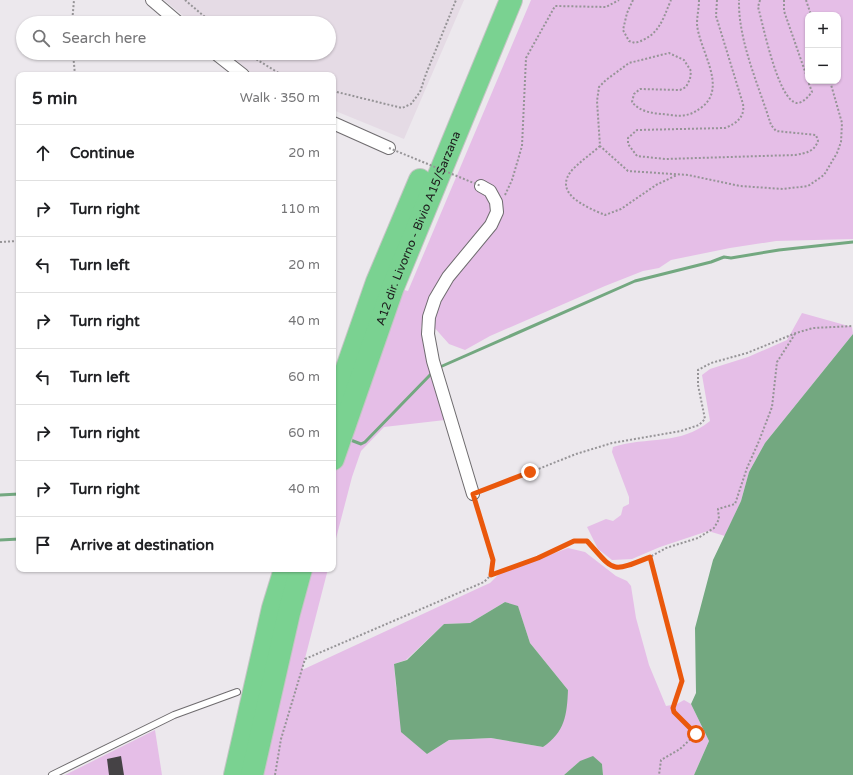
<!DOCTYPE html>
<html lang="en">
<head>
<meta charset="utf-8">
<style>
	:root { --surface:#fff; --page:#f6f6f6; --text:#202124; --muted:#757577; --line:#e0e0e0 }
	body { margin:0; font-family:"Varela Round",sans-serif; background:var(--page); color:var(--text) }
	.controls { position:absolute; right:12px; top:12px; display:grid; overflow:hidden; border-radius:8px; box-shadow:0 1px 3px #0004 }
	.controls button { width:36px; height:36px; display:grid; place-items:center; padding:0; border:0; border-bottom:1px solid var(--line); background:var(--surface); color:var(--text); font:20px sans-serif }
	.stop { position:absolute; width:12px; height:12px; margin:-9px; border:3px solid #ea580c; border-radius:50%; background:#fff }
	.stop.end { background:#ea580c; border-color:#fff; box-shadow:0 1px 4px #0008 }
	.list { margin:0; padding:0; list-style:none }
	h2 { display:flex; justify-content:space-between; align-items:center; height:52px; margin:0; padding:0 16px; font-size:17px }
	h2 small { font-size:13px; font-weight:400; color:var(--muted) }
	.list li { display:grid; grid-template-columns:26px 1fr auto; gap:12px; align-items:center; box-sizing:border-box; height:56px; padding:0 16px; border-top:1px solid var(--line) }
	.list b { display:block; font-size:15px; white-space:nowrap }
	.list em { font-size:13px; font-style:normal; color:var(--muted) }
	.icon { flex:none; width:22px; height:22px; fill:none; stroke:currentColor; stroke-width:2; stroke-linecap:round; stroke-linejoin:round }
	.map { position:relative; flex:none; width:853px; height:775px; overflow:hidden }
	.search { position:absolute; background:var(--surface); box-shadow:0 1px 3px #0004; left:16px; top:16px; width:320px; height:44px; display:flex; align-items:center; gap:10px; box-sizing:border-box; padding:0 14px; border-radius:22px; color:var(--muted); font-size:15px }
	.panel { position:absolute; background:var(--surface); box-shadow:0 1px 3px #0004; left:16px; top:72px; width:320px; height:500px; border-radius:8px }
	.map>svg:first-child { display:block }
	.built { fill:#e5dbe5 }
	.green { fill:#e5bee7; fill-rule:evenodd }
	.water { fill:#73a880 }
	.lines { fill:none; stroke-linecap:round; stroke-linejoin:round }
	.stream { stroke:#73a880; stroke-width:3 }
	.building { fill:#454245 }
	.lane-casing { stroke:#6f6c6f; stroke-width:8 }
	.street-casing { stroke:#6f6c6f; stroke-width:14 }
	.highway-casing { stroke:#c4c4c4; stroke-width:24 }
	.path { stroke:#969497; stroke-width:2; stroke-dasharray:2 2; stroke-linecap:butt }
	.lane { stroke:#fff; stroke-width:6 }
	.street { stroke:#fff; stroke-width:12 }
	.highway { stroke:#7ad291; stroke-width:22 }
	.path-bridge { stroke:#969497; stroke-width:2; stroke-dasharray:2 2; stroke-linecap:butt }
	.route { stroke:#ea580c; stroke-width:5 }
	.labels { text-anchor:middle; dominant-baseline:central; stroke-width:4; stroke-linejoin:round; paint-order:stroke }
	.street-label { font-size:12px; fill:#1c1b1c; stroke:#faf6fa }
</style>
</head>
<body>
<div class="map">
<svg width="853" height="775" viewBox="0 0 853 775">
	<rect width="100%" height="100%" fill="#ece8ed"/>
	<!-- built -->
	<polygon class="built" points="164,0 464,0 404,139 333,110 333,75 254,75 228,53 329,53 329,23 192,23"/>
	<!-- green -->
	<g class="green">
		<path d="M 531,0 L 853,0 L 853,239 L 776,241 L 730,248 L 671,260 L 659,268 L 643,271 L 605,286 L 490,336 L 465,350 L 449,344 L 424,316 L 421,328 L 445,420 L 384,427 L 361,451 L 352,477 L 333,550 L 333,459 L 393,287 L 408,291 ZM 808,15 L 838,15 L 838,81 L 808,81 Z"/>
		<path d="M 802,313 L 852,327 L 853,334 L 765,443 L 749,472 L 741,501 L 725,536 L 708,531 L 660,547 L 632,559 L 612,560 L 598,549 L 587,527 L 606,519 L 613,521 L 621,515 L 623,507 L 629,504 L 629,497 L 612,452 L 613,447 C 647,436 680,446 710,421 L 702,375 L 710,369 L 748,357 L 787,340 Z"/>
		<path d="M 568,548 L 585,552 L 616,576 L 627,581 L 631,586 L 636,618 L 649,665 L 666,706 L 677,704 L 684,700 L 691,704 L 709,741 L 694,775 L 603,775 L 602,764 L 580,761 L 564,775 L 252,775 L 301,569 L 328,569 L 302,670 L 481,587 L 490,583 L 499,574 ZM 505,602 L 518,607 L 530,643 L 568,690 L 543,747 L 491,738 L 449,740 L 427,754 L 396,688 L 394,664 L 406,660 L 444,624 L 470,623 Z"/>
		<polygon points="155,730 162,775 65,775"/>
	</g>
	<!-- water -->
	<g class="water">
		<polygon points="853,334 853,775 694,775 709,741 691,704 696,693 695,628 713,560 741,501 749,472 765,443"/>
		<path d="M 505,602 L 518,606 L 530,643 L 568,690 C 567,715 565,732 543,747 L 491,738 L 449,740 L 427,754 L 401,732 L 394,664 L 407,660 L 444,624 L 470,623 Z"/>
		<polygon points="593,756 602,764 603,775 564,775 580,761"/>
	</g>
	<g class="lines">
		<!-- stream -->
		<g class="stream">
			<polyline points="440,367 635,281 711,262 724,257 731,258 779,250 853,242"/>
			<polyline points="348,439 361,444 365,442 431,374"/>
			<polyline points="0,495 19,494"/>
			<polyline points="0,540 19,539"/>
		</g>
	</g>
	<!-- building -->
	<polygon class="building" points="121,756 124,775 109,775 107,759"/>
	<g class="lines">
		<!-- lane casing -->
		<g class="lane-casing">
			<polyline id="lane" points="52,775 174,715 237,692"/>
		</g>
		<!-- street casing -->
		<g class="street-casing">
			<g id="street">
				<polyline points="152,0 179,23"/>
				<polyline points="215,53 243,75"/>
				<polyline points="333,123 389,148"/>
				<polyline points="473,494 433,361 428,334 429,317 435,299 448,277 491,225 497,212 496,202 490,191 481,186"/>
			</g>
		</g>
		<!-- highway casing -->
		<g class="highway-casing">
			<g id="highway">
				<polyline points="333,408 377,282 420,180"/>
				<path id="s1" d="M 333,459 L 393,287 L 511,0"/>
				<polyline points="235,775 273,608 285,569"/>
				<polyline points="252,775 289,613 301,569"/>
			</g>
		</g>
		<!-- path -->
		<g class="path">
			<polyline points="185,0 212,23"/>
			<path d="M 633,0 L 627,13 L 623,30 L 629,41 L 635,43 C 659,36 662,21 671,0"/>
			<path d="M 699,0 C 699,8 697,16 697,24 C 699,50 728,87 702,107 C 692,115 683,117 671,115 C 656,113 642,114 632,102 L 634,94 L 640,89 L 680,90 L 686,87 L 690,79 L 691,71 L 684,60 L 669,53 L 629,63 L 606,80 L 599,87 L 597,101 L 600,146 L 628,171 L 688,175 L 740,186 L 783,189 L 808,186 L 824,175 L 837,153 L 841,142 L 842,123 L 830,81"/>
			<path d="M 717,0 L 716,16 L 743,104 C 745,117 737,123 725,128 L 637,130 L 628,138 L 628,144 L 637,156 L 665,159 L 795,155 C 806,153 814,152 818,141 L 816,135 L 776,131 L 771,125 C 759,86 738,41 739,0"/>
			<path d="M 760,0 L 758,7 C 763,24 778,101 797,103 C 803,103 809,96 812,92 L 808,81"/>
			<polyline points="784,0 784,11 808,80"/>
			<polyline points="806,0 811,15"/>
			<polyline points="72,23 74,0"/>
			<polyline points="73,53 75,75"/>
			<polyline points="246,53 282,75"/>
			<polyline points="333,91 402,108 411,104 420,92 426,74 456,0"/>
			<path d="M 600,146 C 591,154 581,161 573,169 C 551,193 586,207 605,215 L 621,209 L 656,185 L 677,175"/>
			<polyline points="505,195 512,180 522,146 526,58 555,6 606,7 619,0"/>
			<polyline points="0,242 19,241"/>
			<polyline points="483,491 576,454 612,443 681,431 699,425 705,419 698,385 698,370 711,363 747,353 796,333 813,328 853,326"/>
			<polyline points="650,557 682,681 673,708 673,712 696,734 680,749 661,760 659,775"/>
			<polyline points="492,575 538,558 575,541 587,541 609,566 622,568 650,557 666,548 698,538 714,528 719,519 718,509 735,504 747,468 759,441 772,407 777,362 795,334"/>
			<polyline points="275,775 281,739 305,659 484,582 491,575 493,559 476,504"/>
		</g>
		<!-- lane -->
		<use href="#lane" class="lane"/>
		<!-- street -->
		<use href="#street" class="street"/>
		<!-- highway -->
		<use href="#highway" class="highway"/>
		<!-- path-bridge -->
		<polyline class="path-bridge" points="389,148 481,186"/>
	</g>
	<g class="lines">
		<!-- route -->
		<path class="route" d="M 530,472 L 473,494 L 493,560 L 491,575 L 538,558 L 574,541 L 587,541 C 615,572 610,573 650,557 L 682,681 L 673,708 L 674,712 L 696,734"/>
	</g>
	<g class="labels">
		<!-- street labels -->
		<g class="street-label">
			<text stroke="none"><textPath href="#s1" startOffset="246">A12 dir. Livorno - Bivio A15/Sarzana</textPath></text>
		</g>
	</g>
</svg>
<div class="controls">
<button>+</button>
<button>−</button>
</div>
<div class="stop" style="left:696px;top:734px"></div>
<div class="stop end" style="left:530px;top:472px"></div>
<div class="search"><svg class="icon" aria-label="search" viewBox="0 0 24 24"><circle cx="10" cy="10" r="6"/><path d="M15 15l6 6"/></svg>Search here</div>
<section class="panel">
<h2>5 min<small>Walk · 350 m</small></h2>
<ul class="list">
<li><svg class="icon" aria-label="ahead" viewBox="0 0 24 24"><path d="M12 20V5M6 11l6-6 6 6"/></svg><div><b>Continue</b></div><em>20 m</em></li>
<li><svg class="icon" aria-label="right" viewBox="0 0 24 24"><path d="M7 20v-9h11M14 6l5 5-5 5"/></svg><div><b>Turn right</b></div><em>110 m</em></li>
<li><svg class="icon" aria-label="left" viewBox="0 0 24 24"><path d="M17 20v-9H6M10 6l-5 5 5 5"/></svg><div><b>Turn left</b></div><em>20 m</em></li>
<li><svg class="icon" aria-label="right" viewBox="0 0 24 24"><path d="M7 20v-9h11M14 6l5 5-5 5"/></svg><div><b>Turn right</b></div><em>40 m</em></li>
<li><svg class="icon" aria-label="left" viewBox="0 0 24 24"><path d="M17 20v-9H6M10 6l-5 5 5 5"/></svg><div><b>Turn left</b></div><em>60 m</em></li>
<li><svg class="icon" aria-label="right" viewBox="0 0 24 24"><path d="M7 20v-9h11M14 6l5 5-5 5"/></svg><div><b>Turn right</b></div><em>60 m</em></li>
<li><svg class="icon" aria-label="right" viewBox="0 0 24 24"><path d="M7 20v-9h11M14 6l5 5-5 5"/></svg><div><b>Turn right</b></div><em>40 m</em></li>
<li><svg class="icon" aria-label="arrive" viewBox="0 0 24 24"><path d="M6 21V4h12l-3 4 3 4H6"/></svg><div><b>Arrive at destination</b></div></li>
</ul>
</section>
</div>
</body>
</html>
